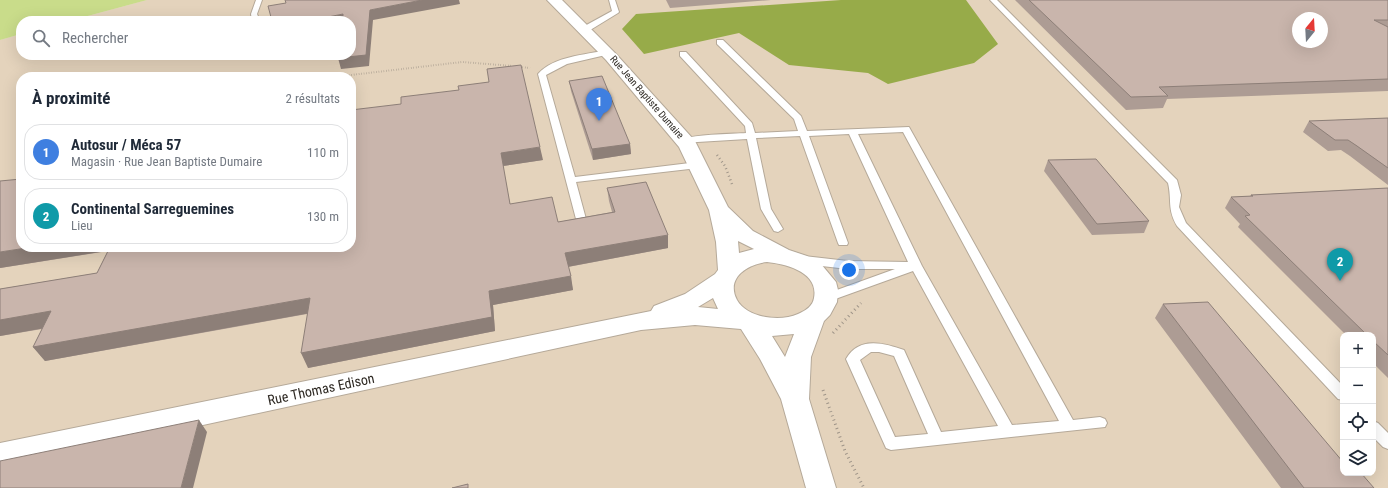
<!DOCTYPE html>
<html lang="fr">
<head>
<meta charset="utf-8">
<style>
	:root { --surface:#fff; --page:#f2f2f3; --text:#1f2937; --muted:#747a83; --line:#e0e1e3; --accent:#18774e }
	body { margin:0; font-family:"Roboto Condensed",sans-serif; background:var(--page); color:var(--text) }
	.controls { position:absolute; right:12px; bottom:12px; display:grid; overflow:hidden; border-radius:8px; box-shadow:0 4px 16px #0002 }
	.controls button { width:36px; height:36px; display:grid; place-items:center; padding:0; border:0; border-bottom:1px solid var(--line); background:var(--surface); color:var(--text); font:20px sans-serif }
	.compass { position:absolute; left:1292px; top:12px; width:36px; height:36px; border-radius:50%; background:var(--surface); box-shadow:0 4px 16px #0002; rotate:18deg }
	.you { position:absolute; left:849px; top:270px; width:14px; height:14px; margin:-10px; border:3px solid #fff; border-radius:50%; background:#1a73e8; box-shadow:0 0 0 6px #1a73e833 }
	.badge { display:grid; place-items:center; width:26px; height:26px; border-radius:50%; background:var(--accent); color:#fff; font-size:13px; font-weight:700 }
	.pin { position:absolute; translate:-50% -33px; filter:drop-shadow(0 1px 2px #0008) }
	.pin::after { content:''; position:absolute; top:21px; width:14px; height:12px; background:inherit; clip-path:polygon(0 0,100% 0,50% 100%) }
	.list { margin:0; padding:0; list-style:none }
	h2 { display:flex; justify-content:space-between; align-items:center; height:52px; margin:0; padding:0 16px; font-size:17px }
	h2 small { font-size:13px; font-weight:400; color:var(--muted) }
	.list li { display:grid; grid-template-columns:26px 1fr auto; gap:12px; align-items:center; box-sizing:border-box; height:56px; margin:0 8px 8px; padding:0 8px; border:1px solid var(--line); border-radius:16px }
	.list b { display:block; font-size:15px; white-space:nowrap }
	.list p { margin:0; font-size:13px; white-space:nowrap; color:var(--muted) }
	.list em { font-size:13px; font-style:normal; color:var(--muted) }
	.icon { flex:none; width:22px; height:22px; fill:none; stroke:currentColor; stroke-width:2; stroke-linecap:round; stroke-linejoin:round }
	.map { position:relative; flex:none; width:1388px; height:488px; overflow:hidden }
	.search { position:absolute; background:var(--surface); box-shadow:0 4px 16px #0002; left:16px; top:16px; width:340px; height:44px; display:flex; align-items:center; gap:10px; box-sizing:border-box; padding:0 14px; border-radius:16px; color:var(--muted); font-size:15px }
	.panel { position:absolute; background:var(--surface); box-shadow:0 4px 16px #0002; left:16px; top:72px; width:340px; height:180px; border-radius:16px }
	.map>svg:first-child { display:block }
	.built { fill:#e4d3bc; fill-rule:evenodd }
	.green { fill:#c9dc8a }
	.forest { fill:#97ab49 }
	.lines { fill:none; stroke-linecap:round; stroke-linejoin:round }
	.service-casing { stroke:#b5a999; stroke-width:2 }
	.minor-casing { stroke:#b5a999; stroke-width:2 }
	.path-far2 { stroke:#9e9488; stroke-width:2; stroke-dasharray:0.5 2; stroke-linecap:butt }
	.path-far1 { stroke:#9e9488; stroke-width:2.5; stroke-dasharray:1 3; stroke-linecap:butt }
	.path { stroke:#9e9488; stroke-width:3; stroke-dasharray:1 3.5; stroke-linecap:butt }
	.service { fill:#fff; fill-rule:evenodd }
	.minor { fill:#fff; fill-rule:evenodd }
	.wall { fill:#ad9c94 }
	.shaded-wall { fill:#8d7f78 }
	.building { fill:#c9b5ac; stroke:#8d7f78; fill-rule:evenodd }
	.labels { text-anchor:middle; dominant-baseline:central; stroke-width:3.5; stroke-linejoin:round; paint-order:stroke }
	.far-street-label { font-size:10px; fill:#2d2822; stroke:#fff }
	.near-street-label { font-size:14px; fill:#2d2822; stroke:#fff }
</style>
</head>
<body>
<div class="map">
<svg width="1388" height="488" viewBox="0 0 1388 488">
	<rect width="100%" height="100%" fill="#ebdfce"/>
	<!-- built -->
	<path class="built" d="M 147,0 L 1388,0 L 1388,488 L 0,488 L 0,40 L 21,34 L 21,55 L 351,55 L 351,21 L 69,21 ZM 1298,18 L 1322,18 L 1322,42 L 1298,42 ZM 21,77 L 351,77 L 351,247 L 21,247 ZM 1343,335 L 1373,335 L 1373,473 L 1343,473 Z"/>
	<!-- green -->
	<polygon class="green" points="0,0 147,0 69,21 21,21 21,34 0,40"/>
	<!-- forest -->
	<polygon class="forest" points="841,0 966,0 998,44 974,63 888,84 868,73 789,65 739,33 644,54 622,29 636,14"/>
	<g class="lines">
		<!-- service casing -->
		<g class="service-casing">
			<g id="service">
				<polygon points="256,0 262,0 257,14 260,21 252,21 251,14"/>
				<polygon points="609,0 615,0 619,12 618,13 587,32 581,32 581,28 612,11"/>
				<path d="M 990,0 L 997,0 L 1177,180 L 1181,195 L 1179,207 L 1186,223 L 1343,386 L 1343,400 L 1338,399 L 1177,226 C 1167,209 1172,200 1168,183 Z"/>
				<path d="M 717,40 L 723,40 L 801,116 L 807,131 L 909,127 L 1073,420 L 1100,417 L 1105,419 L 1107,423 L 1105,427 L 891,450 L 886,448 L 846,359 C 859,336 884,343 904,350 L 941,432 L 998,426 L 913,271 L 827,302 L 823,301 L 821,298 L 823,295 L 895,269 L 848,269 L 804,264 L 800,263 L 798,260 L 800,257 L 804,256 L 848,261 L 908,262 L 849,134 L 809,136 L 848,243 L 847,245 L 839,245 L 838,243 L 800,136 L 756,138 L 771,209 L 783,229 L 778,232 L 774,231 L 761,209 L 747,139 L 681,143 L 679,141 C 687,134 734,134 746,133 L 745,126 L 680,56 L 680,52 L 686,52 L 752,123 L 755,133 L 798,131 L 794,119 L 717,44 ZM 903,132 L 1059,421 L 1012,425 L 922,266 L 858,134 ZM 871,352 L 879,352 L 894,356 L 928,434 L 895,437 L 860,360 Z"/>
				<path d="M 607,50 L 610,50 L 610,54 L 567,64 L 546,75 L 575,177 L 698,162 L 703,165 L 698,168 L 576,182 L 586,219 L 581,222 L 576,219 L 538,74 C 554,56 585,55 607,50 Z"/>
				<polygon points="1373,421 1378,423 1388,433 1388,449 1383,447 1373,437"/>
			</g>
		</g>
		<!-- minor casing -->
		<g class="minor-casing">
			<path id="minor" d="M 547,0 L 562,0 L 616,54 L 695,141 L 728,207 L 753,231 L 789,250 L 807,256 L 821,264 L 836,282 L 838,290 L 837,302 L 830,315 L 824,321 L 811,357 L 809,399 L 836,488 L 806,488 L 781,399 L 760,359 L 741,329 L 695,325 L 641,330 L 0,469 L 0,443 L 651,311 L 654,306 L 685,294 L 715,274 L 718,270 L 716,242 L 709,210 L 679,147 L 606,60 ZM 738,241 L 754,249 L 739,253 ZM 767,262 C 786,264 819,272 814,298 C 813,306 805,311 798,314 C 780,322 747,318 737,300 C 725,277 749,264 767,262 ZM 713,298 L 718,309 L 698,307 ZM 794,334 L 785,357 L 772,336 Z"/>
		</g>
		<!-- path-far2 -->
		<g class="path-far2">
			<polyline points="520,67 530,68"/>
			<polyline points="334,77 462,62 513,66"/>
		</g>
		<!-- path-far1 -->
		<polyline class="path-far1" points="717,155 725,166 732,184"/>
		<!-- path -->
		<g class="path">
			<polyline points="833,333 861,303"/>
			<polyline points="823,390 845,451 864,488"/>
		</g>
		<!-- service -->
		<use href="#service" class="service"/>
		<!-- minor -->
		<use href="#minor" class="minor"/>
	</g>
	<!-- wall -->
	<g class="wall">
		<polygon points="666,0 771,0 670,8"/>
		<polygon points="1015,0 1388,0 1388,91 1167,99 1163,108 1126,110"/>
		<polygon points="569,81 630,144 631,154 593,160 571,91"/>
		<polygon points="351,110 543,160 503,166 510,204 558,222 612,212 609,201 607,188 668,248 568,267 573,290 493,305 495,331 308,368 307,314 45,361 33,347 42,329 0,336 0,289 97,273 108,251 0,268 21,247"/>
		<polygon points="1388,118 1388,185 1350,156 1341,150 1328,151 1303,132 1309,121"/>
		<polygon points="1048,160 1149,221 1144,233 1092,235 1044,171"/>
		<polygon points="1388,188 1388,378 1373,363 1373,335 1346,335 1238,227 1240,224 1225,208 1231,197 1250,196 1251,195"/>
		<polygon points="1163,304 1343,473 1374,488 1281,488 1155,318"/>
	</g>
	<!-- shaded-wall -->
	<g class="shaded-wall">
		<polygon points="422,0 459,0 460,4 373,20 369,66 341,69 338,58 370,10"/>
		<polygon points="343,14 345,21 308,21"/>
		<polygon points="630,144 631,154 593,160 592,149"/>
		<polygon points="540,147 543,160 503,166 501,153"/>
		<polygon points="668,235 668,248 567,267 565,253"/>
		<polygon points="33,247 124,247 125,248 0,268 0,252"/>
		<polygon points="571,276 573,290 493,305 495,331 308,368 301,353 489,291"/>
		<polygon points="310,298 316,312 45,361 33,347"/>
		<polygon points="51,311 62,325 0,336 0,320"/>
		<polygon points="199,420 207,432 193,488 181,488"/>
	</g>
	<!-- building -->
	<g class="building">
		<polygon points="285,0 422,0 370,10 366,55 338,58 338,55 351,55 351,21 343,21 343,14 308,21 272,21 268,6 286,3"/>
		<path d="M 1029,0 L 1388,0 L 1388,20 L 1374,20 L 1388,27 L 1388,79 L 1159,87 L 1168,96 L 1131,97 ZM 1298,18 L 1322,18 L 1322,42 L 1298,42 Z"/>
		<polygon points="521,65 540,147 501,153 510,204 552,197 558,222 615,212 607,188 646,182 668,235 565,253 571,276 489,291 492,317 301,353 310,298 33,347 51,311 0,320 0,289 97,273 110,247 351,247 351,110 401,104 401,97 459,90 458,86 489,82 487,69"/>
		<polygon points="602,76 630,144 592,149 569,81"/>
		<polygon points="1388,118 1388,168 1357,146 1348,140 1335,140 1309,121"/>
		<polygon points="1096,159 1149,221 1097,224 1048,160"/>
		<polygon points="21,179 21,247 33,247 0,252 0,181"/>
		<polygon points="1388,188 1388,355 1373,341 1373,335 1367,335 1245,216 1250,215 1231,197 1253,196 1251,195"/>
		<polygon points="1208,302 1343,462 1343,473 1361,473 1374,488 1304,488 1163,304"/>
		<polygon points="199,420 181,488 0,488 0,461"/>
		<polygon points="468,484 468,488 452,488"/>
	</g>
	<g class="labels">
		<!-- far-street labels -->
		<g class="far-street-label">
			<text transform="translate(647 97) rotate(49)">Rue Jean Baptiste Dumaire</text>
		</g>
		<!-- near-street labels -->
		<g class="near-street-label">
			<text transform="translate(321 389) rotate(-12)">Rue Thomas Edison</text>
		</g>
	</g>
</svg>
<div class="controls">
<button>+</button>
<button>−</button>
<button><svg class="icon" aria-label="locate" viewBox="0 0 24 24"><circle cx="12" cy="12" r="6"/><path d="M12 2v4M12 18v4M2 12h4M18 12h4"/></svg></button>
<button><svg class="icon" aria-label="layers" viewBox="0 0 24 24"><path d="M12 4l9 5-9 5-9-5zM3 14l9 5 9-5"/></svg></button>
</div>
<svg class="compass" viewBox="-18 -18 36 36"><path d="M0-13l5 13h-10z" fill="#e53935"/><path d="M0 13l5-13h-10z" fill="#747a83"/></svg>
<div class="you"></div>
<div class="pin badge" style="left:599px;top:121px;background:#3f7fe0">1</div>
<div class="pin badge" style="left:1340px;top:281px;background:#0f9aa8">2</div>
<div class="search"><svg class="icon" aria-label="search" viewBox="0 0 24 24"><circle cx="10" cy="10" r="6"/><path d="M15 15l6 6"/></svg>Rechercher</div>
<section class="panel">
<h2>À proximité<small>2 résultats</small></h2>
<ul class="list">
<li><span class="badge" style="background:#3f7fe0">1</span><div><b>Autosur / Méca 57</b><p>Magasin · Rue Jean Baptiste Dumaire</p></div><em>110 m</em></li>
<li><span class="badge" style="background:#0f9aa8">2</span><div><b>Continental Sarreguemines</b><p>Lieu</p></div><em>130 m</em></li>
</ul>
</section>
</div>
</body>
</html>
